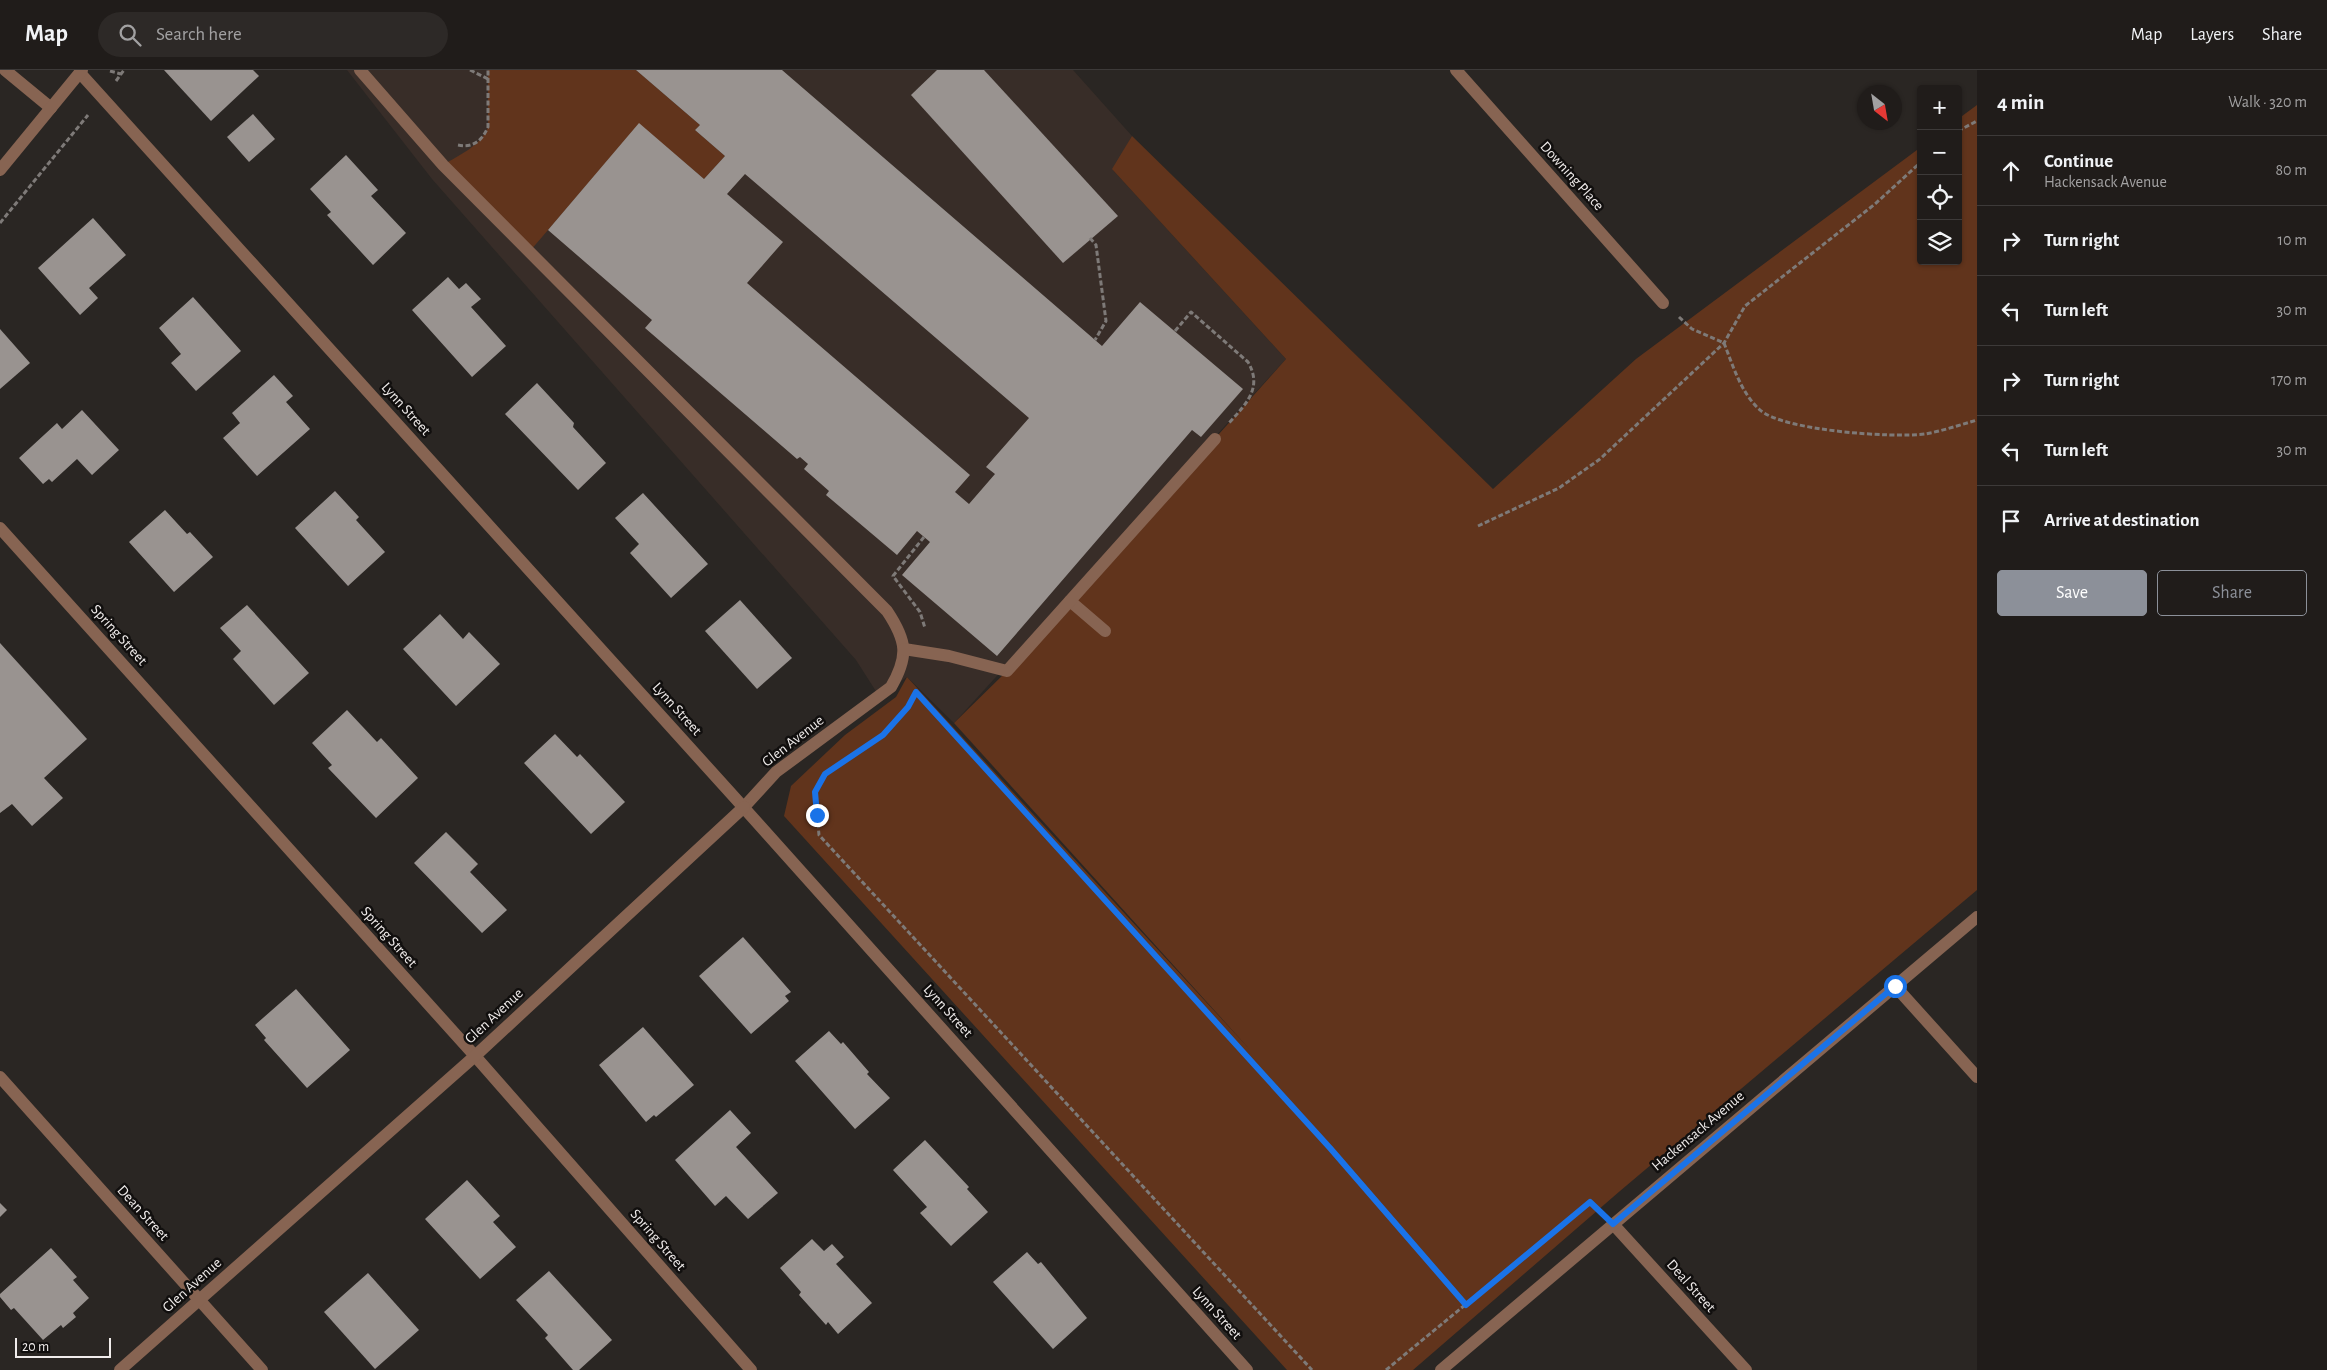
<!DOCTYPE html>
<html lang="en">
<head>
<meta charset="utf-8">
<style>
	:root { --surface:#201c1a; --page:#2d2927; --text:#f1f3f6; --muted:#a2a1a2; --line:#3d3a39; --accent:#8c9099 }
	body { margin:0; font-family:"Alegreya Sans",sans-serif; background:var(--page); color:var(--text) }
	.controls { position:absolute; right:15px; top:15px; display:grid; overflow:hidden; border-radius:5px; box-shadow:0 1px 4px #0004 }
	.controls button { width:45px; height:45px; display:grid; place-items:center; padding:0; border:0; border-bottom:1px solid var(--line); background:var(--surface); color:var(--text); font:25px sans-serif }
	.compass { position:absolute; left:1857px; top:15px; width:45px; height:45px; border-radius:50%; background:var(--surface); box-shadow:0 1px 4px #0004; rotate:149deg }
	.scale { position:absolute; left:15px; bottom:12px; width:96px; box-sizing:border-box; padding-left:5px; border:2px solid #f0eceb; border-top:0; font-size:14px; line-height:18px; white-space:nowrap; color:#f0eceb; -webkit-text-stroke:4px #110f0e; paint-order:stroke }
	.stop { position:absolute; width:15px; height:15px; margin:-11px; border:4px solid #1a73e8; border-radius:50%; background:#fff }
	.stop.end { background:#1a73e8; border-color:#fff; box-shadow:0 1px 5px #0008 }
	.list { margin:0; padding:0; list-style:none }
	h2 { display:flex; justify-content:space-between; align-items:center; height:65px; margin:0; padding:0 20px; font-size:21px }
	h2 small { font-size:16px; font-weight:400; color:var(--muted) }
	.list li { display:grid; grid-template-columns:32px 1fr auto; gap:15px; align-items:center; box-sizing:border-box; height:70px; padding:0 20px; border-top:1px solid var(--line) }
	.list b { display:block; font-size:19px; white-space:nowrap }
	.list p { margin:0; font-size:16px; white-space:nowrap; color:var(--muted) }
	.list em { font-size:16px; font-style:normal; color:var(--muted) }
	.actions { display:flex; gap:10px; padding:15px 20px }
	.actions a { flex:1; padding:11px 0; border:1px solid var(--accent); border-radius:5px; text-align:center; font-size:18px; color:var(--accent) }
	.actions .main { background:var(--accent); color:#fff }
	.icon { flex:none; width:28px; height:28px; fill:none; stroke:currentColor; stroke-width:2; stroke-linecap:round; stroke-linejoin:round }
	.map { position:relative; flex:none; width:1977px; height:1300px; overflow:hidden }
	header { display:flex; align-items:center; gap:30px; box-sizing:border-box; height:70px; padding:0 25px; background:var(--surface); border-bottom:1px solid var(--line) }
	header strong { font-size:24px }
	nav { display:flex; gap:28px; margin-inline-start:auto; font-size:18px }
	.search { width:350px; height:45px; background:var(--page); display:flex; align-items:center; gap:12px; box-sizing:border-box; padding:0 18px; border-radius:28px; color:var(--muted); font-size:19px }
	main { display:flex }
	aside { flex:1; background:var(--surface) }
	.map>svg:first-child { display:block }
	.built { fill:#382d28 }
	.green { fill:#61341c }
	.building { fill:#999390; fill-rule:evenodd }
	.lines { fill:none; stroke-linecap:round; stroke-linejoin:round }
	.path { stroke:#7e7a78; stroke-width:3; stroke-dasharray:5 2.5; stroke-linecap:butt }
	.service { stroke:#876452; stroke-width:12 }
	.minor { stroke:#876452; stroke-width:12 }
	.tertiary { stroke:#876452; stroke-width:12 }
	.route { stroke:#1a73e8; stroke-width:6 }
	.labels { text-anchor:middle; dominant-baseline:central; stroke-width:5; stroke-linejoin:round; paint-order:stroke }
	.street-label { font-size:15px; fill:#f0eceb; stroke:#110f0e }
</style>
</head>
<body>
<header>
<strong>Map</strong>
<div class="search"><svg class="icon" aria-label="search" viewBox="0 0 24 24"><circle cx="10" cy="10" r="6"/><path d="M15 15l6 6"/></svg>Search here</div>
<nav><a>Map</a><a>Layers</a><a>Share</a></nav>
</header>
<main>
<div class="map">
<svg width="1977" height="1300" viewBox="0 0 1977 1300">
	<rect width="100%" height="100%" fill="#2a2623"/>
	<!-- built -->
	<polygon class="built" points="347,0 1073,0 1132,66 1113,100 1286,289 954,653 907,607 879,626 856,590 432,109"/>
	<!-- green -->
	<g class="green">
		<path d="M 488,0 L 636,0 L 700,55 L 695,60 L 725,86 L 704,109 L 639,54 L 530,181 L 443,95 C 459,85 481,76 488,57 Z"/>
		<polygon points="1977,35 1977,820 1620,1121 1413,1300 1287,1300 784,746 791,716 845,665 896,627 907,607 1253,983 954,653 1007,601 1286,289 1112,99 1132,66 1493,419 1636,289 1921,77 1921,191 1958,191 1958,49"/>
	</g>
	<!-- building -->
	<g class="building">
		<polygon points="164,0 253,0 259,6 211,51"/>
		<path d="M 636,0 L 782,0 L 1102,276 L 1140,232 L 1243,319 L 1201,367 L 1192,360 L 997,586 L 902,505 L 930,472 L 917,461 L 897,485 L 826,425 L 829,421 L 804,399 L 808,394 L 800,387 L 797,389 L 645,258 L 652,250 L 548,160 L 639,53 L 704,109 L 725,86 L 695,60 L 700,55 ZM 745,104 L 1029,348 L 986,397 L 995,404 L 969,434 L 955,422 L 970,405 L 747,213 L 783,172 L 727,124 Z"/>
		<polygon points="937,0 984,0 1118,146 1063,193 911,25"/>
		<polygon points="253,44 275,69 249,92 227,67"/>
		<polygon points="346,85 378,120 371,126 406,163 373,195 327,145 331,142 310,119"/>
		<polygon points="93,148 126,185 89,218 98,228 80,245 38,198"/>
		<polygon points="448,207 459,219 466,213 481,229 471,237 506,276 472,307 412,240"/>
		<polygon points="193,227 241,281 196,321 171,293 181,284 159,258"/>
		<polygon points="0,259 30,293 0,319"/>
		<polygon points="274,305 293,326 286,332 310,359 257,406 223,368 240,353 232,343"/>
		<polygon points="537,313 574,353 573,357 606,393 578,420 505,344"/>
		<polygon points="82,340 119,380 92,405 77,389 52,412 49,409 43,414 19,388 57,353 62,359"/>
		<polygon points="335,421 359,447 356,450 385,482 348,516 295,458"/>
		<polygon points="643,423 708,494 671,528 630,483 639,474 615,448"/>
		<polygon points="165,440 187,464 190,462 213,487 174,522 129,472"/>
		<polygon points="740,530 792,588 757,619 705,561"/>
		<polygon points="247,535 309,603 274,635 233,589 241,581 220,558"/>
		<polygon points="440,544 463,569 469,562 500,594 456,636 403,579"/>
		<polygon points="0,573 87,669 44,708 63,728 32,756 12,734 0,743"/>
		<polygon points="347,640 377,672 381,668 418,708 376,748 328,698 332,695 312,673"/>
		<polygon points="555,664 577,687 580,684 625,732 591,764 524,693"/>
		<polygon points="446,762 478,794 470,802 507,840 482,863 414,793"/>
		<polygon points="743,867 791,922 785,926 789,931 751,964 699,906"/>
		<polygon points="296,919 350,980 307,1018 264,970 266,968 255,955"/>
		<polygon points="643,957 694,1015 656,1047 654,1045 646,1052 599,995"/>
		<polygon points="829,961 841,974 843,972 869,1002 867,1004 890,1028 855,1059 795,991"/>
		<polygon points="730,1040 751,1063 736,1077 778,1123 748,1149 726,1126 715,1136 675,1090"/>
		<polygon points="925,1070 969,1117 967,1119 988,1142 951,1176 920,1143 927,1137 893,1100"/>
		<polygon points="467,1110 500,1146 493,1152 516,1177 480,1209 425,1149"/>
		<polygon points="0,1133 7,1140 0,1147"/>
		<polygon points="812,1169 824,1181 832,1174 844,1187 836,1194 872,1233 838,1264 828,1252 826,1255 799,1225 801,1222 780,1198"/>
		<polygon points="51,1178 77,1207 73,1210 89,1228 73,1243 76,1247 63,1258 61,1255 43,1270 14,1238 11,1240 0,1227 0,1224"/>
		<polygon points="1027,1182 1038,1194 1041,1192 1087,1248 1053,1279 993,1212"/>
		<polygon points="549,1201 612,1270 579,1300 573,1300 545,1268 548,1265 516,1230"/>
		<polygon points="368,1203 419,1260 375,1299 324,1242"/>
	</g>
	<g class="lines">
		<!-- path -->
		<g class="path">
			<polyline points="470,0 488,9"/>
			<polyline points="110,1 121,4"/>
			<polyline points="116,11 124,0"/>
			<polyline points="1958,61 1977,51"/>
			<path d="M 458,75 C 473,78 482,71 488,57 L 488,0"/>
			<polyline points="0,153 88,45"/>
			<polyline points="1090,168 1096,175 1106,251 1095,270"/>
			<path d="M 1679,247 L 1692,259 L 1724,273 C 1733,296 1741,323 1760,340 C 1784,361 1893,368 1925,364 C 1942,361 1960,355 1977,350"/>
			<path d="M 1175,261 L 1191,242 L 1248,292 C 1263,318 1246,334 1229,353"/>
			<polyline points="1478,456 1559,418 1600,389 1724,273 1745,236 1875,134 1921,92"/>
			<polyline points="924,467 893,506 920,542 925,558"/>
			<polyline points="916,622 1330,1078 1465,1235"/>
			<polyline points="911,632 883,665 825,704 815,722 819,765 1312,1300"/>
			<polyline points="1386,1300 1590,1132 1597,1138"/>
		</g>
		<!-- service -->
		<g class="service">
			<path d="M 360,0 L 443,95 L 887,541 C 907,571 909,586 891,617 L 776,702 L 744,737"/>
			<polyline points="1070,531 1105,561"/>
			<polyline points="904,579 949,586 1007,601 1215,369"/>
		</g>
		<!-- minor -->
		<g class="minor">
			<polyline points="5,0 51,38"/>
			<polyline points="1456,0 1663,233"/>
			<polyline points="80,3 736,729 1247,1300"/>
			<polyline points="0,458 475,986 751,1300"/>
			<polyline points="1895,916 1977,1007"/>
			<polyline points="0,1007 262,1300"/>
			<polyline points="1613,1154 1746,1300"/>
			<polyline points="120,1300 475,986 744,737"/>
			<polyline points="1441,1300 1977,847"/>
		</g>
		<!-- tertiary -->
		<polyline class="tertiary" points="0,100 82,0"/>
	</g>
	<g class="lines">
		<!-- route -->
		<polyline class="route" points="817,745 815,722 825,704 883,665 908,637 916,622 1330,1078 1466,1235 1590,1132 1613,1154 1895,916"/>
	</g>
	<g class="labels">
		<!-- street labels -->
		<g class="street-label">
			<text transform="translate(1572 106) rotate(48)">Downing Place</text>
			<text transform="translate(406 339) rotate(48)">Lynn Street</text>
			<text transform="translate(119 565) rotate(48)">Spring Street</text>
			<text transform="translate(677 639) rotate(48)">Lynn Street</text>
			<text transform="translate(793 671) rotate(-38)">Glen Avenue</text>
			<text transform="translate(389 867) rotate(48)">Spring Street</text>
			<text transform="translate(948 941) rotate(48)">Lynn Street</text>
			<text transform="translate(494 946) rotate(-43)">Glen Avenue</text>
			<text transform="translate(1698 1061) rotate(-40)">Hackensack Avenue</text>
			<text transform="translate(143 1143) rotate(48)">Dean Street</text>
			<text transform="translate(658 1170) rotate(49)">Spring Street</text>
			<text transform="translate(192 1215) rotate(-42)">Glen Avenue</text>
			<text transform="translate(1691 1216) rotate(48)">Deal Street</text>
			<text transform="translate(1217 1243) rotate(48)">Lynn Street</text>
		</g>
	</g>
</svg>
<div class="controls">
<button>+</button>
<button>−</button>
<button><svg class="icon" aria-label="locate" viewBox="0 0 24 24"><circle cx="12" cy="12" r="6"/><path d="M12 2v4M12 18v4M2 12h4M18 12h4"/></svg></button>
<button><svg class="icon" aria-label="layers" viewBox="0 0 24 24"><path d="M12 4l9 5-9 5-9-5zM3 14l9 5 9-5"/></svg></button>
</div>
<svg class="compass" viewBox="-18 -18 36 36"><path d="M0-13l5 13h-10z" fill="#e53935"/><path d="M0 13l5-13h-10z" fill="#a2a1a2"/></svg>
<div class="scale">20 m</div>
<div class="stop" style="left:1895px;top:916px"></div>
<div class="stop end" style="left:817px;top:745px"></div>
</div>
<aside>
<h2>4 min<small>Walk · 320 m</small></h2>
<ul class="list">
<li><svg class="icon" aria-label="ahead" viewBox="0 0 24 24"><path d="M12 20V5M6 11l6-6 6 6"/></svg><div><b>Continue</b><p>Hackensack Avenue</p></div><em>80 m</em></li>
<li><svg class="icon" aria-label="right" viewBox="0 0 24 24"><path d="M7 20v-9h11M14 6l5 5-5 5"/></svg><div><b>Turn right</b></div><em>10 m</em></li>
<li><svg class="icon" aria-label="left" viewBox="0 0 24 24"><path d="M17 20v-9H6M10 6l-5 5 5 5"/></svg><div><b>Turn left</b></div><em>30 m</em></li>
<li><svg class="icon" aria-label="right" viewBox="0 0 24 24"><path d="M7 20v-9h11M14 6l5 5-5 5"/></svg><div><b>Turn right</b></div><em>170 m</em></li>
<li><svg class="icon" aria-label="left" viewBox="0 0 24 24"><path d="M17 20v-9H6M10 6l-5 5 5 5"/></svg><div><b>Turn left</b></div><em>30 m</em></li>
<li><svg class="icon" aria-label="arrive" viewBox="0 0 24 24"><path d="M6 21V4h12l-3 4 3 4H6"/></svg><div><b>Arrive at destination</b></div></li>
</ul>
<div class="actions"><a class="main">Save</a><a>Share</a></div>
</aside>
</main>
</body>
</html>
